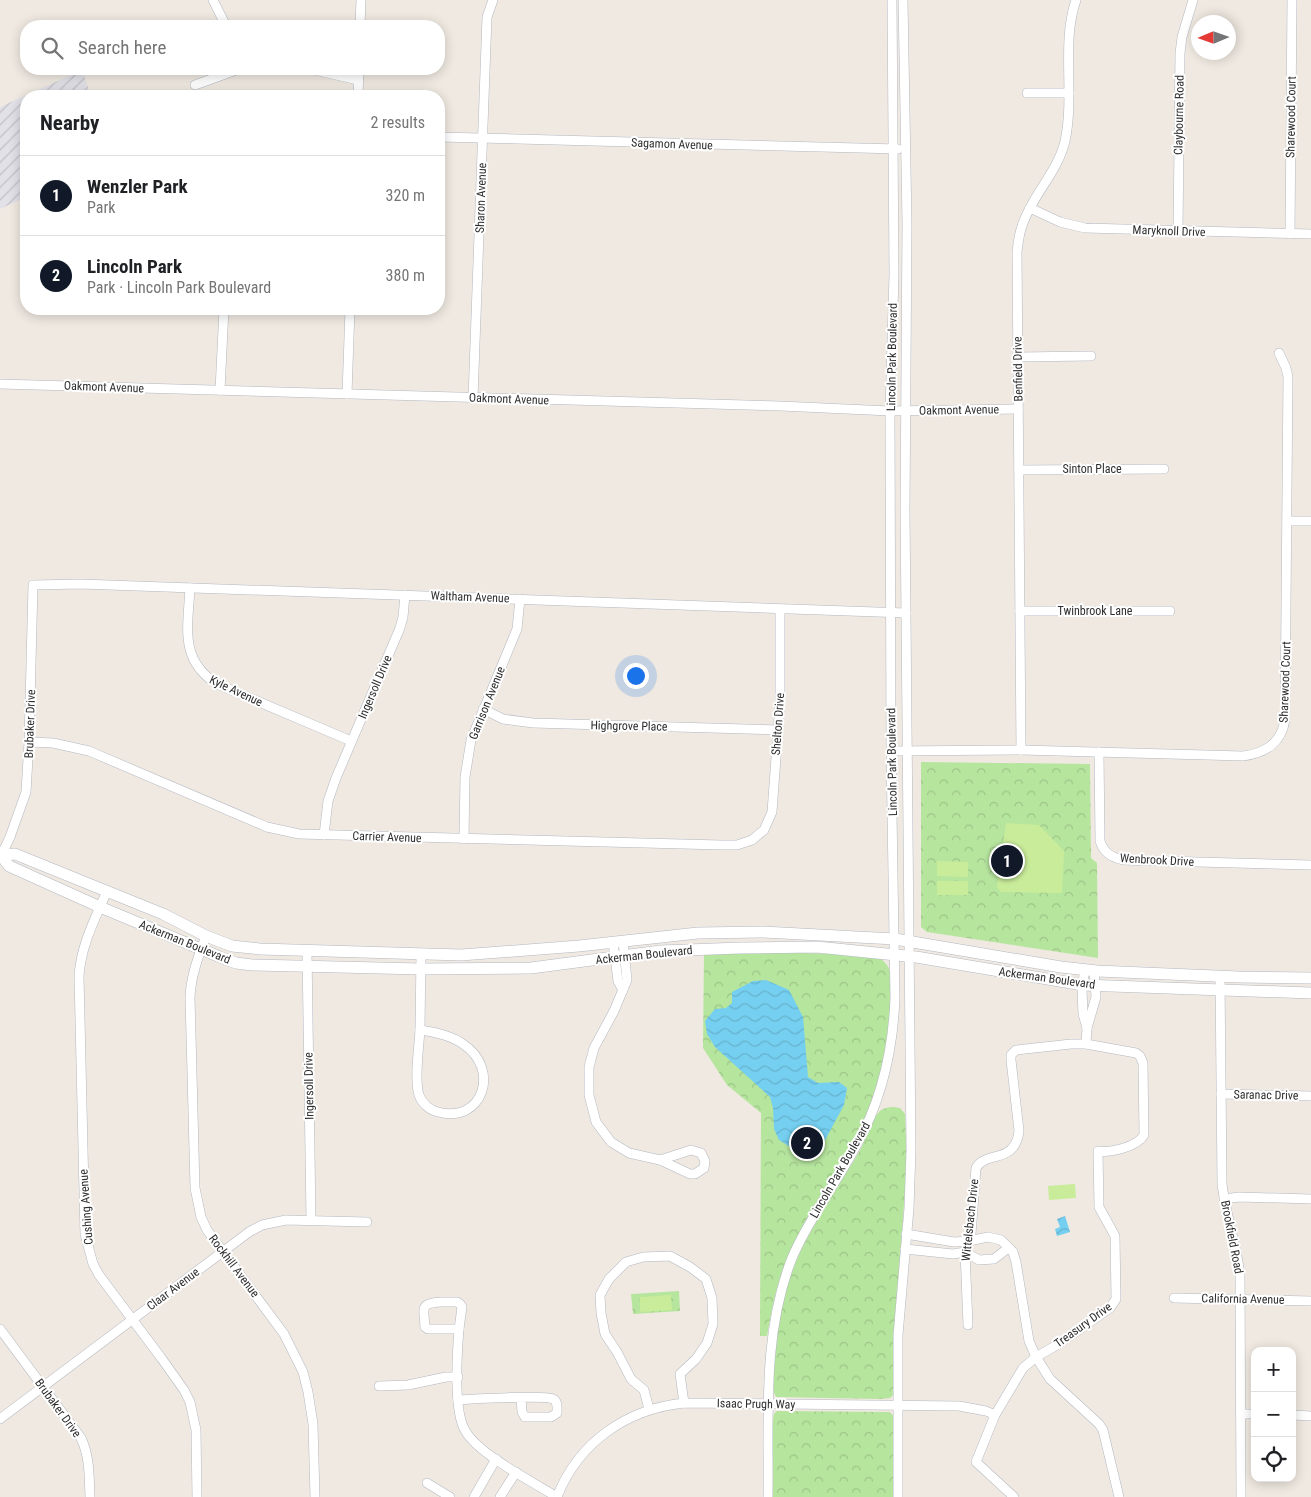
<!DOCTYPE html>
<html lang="en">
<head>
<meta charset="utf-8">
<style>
	:root { --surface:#fff; --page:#f6f6f6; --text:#202124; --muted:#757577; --line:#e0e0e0; --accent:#111827 }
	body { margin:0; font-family:"Roboto Condensed",sans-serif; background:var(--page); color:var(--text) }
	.controls { position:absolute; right:15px; bottom:15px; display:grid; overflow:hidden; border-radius:10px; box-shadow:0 2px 12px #0003 }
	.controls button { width:45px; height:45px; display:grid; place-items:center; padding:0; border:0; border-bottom:1px solid var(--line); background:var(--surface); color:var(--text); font:25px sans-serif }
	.compass { position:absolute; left:1191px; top:15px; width:45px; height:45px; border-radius:50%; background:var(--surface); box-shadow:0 2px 12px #0003; rotate:268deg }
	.you { position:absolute; left:635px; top:675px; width:18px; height:18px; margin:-12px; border:4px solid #fff; border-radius:50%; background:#1a73e8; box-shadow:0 0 0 8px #1a73e833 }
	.badge { display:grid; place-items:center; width:32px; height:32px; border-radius:50%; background:var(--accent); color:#fff; font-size:16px; font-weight:700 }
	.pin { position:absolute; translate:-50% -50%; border:2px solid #fff; box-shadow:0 1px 5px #0006 }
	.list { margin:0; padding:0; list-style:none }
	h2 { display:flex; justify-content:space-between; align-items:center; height:65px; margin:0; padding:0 20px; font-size:21px }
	h2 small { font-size:16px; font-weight:400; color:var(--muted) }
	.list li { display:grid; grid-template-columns:32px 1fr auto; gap:15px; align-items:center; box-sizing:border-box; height:80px; padding:0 20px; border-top:1px solid var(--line) }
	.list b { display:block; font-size:19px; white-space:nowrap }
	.list p { margin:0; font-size:16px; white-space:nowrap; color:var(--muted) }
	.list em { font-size:16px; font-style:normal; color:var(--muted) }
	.icon { flex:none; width:28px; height:28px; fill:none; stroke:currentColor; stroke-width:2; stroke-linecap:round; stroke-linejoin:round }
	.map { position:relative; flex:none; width:1311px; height:1497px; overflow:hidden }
	.search { position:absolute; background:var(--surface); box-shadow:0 2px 12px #0003; left:20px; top:20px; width:425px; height:55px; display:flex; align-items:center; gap:12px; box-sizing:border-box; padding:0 18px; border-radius:20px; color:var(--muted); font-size:19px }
	.panel { position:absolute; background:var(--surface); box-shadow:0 2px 12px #0003; left:20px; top:90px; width:425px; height:225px; border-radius:20px }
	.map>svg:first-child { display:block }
	.industrial { fill:url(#industrial-furrows) }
	.forest { fill:url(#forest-crowns) }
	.pitch { fill:#c9ec9a }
	.water { fill:url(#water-waves) }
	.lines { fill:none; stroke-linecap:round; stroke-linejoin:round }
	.street-casing { stroke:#b4b7c1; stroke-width:10 }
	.secondary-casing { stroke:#b4b7c1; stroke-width:12 }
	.street { stroke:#fff; stroke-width:9 }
	.secondary { stroke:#fff; stroke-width:11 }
	.labels { text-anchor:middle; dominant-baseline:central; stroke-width:4; stroke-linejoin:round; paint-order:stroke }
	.street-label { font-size:12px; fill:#2e2e2e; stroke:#fff }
</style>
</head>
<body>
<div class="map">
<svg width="1311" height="1497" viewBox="0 0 1311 1497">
	<defs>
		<pattern id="industrial-furrows" width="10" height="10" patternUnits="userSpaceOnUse" patternTransform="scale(1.25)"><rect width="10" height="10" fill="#e3e1e8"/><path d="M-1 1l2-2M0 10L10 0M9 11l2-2" fill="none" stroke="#c3c1c7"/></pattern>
		<pattern id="forest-crowns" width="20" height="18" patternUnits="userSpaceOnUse" patternTransform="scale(1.25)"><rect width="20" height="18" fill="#b6e59e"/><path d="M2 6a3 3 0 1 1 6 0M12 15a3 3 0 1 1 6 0" fill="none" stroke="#9dc588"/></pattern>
		<pattern id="water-waves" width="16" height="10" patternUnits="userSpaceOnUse" patternTransform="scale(1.25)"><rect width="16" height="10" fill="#75cff0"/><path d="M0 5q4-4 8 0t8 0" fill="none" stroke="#66b2ce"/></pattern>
	</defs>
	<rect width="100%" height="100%" fill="#efe9e1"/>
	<!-- industrial -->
	<polygon class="industrial" points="82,70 91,96 26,96 26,197 0,209 0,107"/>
	<!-- forest -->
	<g class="forest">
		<polygon points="921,762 1090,764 1091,858 1097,863 1098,958 927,932 921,927"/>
		<path d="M 782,952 L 832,954 L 881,959 C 895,969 891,985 891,1000 C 889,1046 879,1092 859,1133 C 838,1175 809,1213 789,1255 C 777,1281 772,1309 767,1336 L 760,1336 L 761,1113 L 727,1085 L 703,1048 L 704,953 Z"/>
		<path d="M 894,1107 L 900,1108 L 905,1114 L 907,1162 L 895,1328 L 893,1395 L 890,1398 L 880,1399 L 776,1397 C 770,1387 773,1371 774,1360 C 776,1318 788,1273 808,1236 C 823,1207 842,1180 859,1152 C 866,1140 869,1121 880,1111 C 883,1108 889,1107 894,1107 Z"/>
		<polygon points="679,1291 680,1311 633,1314 631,1294"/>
		<polygon points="777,1411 889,1412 893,1415 894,1424 893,1497 773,1497 773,1420 774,1414"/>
	</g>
	<!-- pitch -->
	<g class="pitch">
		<polygon points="1006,823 1039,825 1064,851 1062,893 1001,892 997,887"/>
		<polygon points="937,861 968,862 968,877 937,876"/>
		<rect x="937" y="881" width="31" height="14"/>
		<polygon points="1075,1184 1076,1198 1049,1200 1048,1186"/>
		<polygon points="671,1295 672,1310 640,1312 640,1297"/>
	</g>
	<!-- water -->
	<g class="water">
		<polygon points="766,980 789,990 803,1017 808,1077 818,1083 839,1082 847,1088 844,1105 823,1144 809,1150 792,1148 779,1140 774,1129 773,1108 770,1097 715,1047 707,1034 705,1021 715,1009 726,1008 732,1003 732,992 753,981"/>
		<polygon points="1065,1216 1070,1232 1057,1236 1055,1229 1060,1227 1057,1219"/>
	</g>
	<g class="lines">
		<!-- street casing -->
		<g class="street-casing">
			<g id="street">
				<polyline points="213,0 226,26"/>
				<polyline points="360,26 361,0"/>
				<polyline points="310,69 358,80"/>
				<polyline points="195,85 239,69"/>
				<polyline points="1027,93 1069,93"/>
				<polyline points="358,96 359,69"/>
				<polyline points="439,137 898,149"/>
				<polyline points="1030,208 1060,222 1085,228 1311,234"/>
				<polyline points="1178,231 1180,53 1182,37 1193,0"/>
				<polyline points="1290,234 1292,0"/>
				<polyline points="1018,357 1091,356"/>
				<polyline points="0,384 780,406 890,411 1018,409"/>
				<polyline points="220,390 224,309"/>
				<polyline points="347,394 350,309"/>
				<polyline points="473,398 487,17 493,0"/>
				<polyline points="1019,470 1164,469"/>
				<polyline points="1287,521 1311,521"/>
				<path d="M 190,588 C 188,627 179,660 217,684 L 351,741"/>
				<polyline points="1020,611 1170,611"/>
				<polyline points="483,709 503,719 533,723 778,730"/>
				<polyline points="29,742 53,743 89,751 267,827 299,834 721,845 737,845 752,840 764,830 772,812 780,703 780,610"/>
				<path d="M 1021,750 L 1017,252 C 1018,243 1019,234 1022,226 C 1032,195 1058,172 1065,141 C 1075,95 1061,43 1076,0"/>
				<path d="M 891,751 L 1021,750 L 1243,756 C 1265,753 1281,744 1285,720 L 1288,377 L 1286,368 L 1279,353"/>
				<path d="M 1099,752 L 1100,841 C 1104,853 1111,857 1123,860 L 1311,865"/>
				<polyline points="324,835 328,801 336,778 400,628 403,617 405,595"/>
				<polyline points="464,839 465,777 471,740 517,629 520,599"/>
				<polyline points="0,858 10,837 26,792 29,742 33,585 81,584 906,613"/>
				<path d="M 107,891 C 95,919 81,945 79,976 L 85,1234 L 93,1264 L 99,1275 L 162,1359 L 184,1390 L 190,1402 L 196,1430 L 197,1497"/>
				<path d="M 206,936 C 198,957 191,976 190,997 L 195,1188 L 201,1217 L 207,1230 L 284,1334 L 303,1372 L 308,1392 L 313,1424 L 315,1497"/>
				<polyline points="623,941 627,980 614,1011 594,1048 589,1067 589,1095 596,1122 611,1142 629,1153 660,1160"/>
				<polyline points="613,942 618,981 623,990"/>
				<polyline points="307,951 311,1220"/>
				<polyline points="1085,969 1082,989 1083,1014 1087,1028 1086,1044"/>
				<path d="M 1220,976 L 1222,1184 C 1226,1215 1236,1244 1240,1274 L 1241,1497"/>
				<polyline points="1087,1028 1096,997 1094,970"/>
				<path d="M 420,1030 C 434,1032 451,1035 463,1044 C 501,1069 483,1124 438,1112 C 430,1110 422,1104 419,1095 C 414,1080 419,1047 420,1030 Z"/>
				<polyline points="420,1030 421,954"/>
				<polyline points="1221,1094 1311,1096"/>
				<polygon points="691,1150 701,1153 705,1161 704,1168 695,1174 690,1174 660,1160"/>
				<polyline points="1224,1199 1239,1197 1311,1199"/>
				<polyline points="906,1234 954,1242 969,1241 988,1237 1001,1240 1013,1252 1016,1262 1029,1341 1036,1357 1050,1379 1099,1424 1103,1430 1119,1497"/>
				<polyline points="905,1249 953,1254 965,1252 979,1260 994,1259 1007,1249"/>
				<polyline points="1174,1298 1311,1301"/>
				<path d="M 442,1302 L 457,1302 L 460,1304 L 462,1307 L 459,1329 L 428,1329 L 425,1327 C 424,1308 419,1303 442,1302 Z"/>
				<path d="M 968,1325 L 965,1252 L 971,1234 L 976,1168 C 986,1150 1015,1165 1019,1131 L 1011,1060 L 1011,1055 L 1016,1050 L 1071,1044 L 1086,1044 L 1136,1053 L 1140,1056 L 1143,1063 L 1144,1135 C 1137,1147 1110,1153 1098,1151 L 1099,1207 L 1115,1236 L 1116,1299 L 1110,1308 L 1057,1345 L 1036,1357 L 1023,1368 L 995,1415 L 976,1462 L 1014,1497"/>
				<path d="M 0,1329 L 81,1438 C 90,1457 89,1476 90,1497"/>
				<path d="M 459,1329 C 457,1354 453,1413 466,1432 C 480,1455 533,1482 557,1497 C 578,1443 626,1409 684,1403 L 959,1406 L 986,1411 L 995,1415"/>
				<polyline points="379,1386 408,1385 446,1377 458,1377"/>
				<path d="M 458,1400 C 471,1399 546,1395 553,1399 C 558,1401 557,1408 557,1413 L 551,1417 L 525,1417 L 522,1412 L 521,1398"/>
				<polyline points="649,1409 644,1390 631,1379 617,1352 605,1334 601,1313 600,1295 609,1279 626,1262 643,1257 670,1256 690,1267 706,1279 712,1298 713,1324 707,1343 696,1359 680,1374 684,1403"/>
				<polyline points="1240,1414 1255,1414"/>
				<polyline points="1292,1415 1311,1416"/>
				<polyline points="0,1419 249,1232 262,1225 286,1220 367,1222"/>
				<polyline points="427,1483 450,1497"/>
				<polyline points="474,1497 496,1459"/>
				<polyline points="500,1497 516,1472"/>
				<path d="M 768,1497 C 769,1416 762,1334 792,1258 C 809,1218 836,1184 856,1146 C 882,1100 893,1050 895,998 L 891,751 L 890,411 L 894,274 L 892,0"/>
				<polyline points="898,1497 898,1335 909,1208 911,1150 905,511 907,223 903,0"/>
			</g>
		</g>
		<!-- secondary casing -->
		<g class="secondary-casing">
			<g id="secondary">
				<polyline points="0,855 15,854 163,914 206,936 232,946 260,949 461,955 579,946 698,933 763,932 895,939 1061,967 1097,971 1239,977 1311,978"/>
				<polyline points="1,855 9,866 100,907 220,957 236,963 252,965 421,969 531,968 660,951 740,948 817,947 916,957 1083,985 1311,993"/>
			</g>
		</g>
		<!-- street -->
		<use href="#street" class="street"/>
		<!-- secondary -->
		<use href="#secondary" class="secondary"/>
	</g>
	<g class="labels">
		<!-- street labels -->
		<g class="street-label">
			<text transform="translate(1179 115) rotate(-89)">Claybourne Road</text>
			<text transform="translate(1291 117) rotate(-89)">Sharewood Court</text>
			<text transform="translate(672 144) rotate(2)">Sagamon Avenue</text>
			<text transform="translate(481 198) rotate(-88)">Sharon Avenue</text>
			<text transform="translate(1169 231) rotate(2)">Maryknoll Drive</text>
			<text transform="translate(892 357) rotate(-89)">Lincoln Park Boulevard</text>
			<text transform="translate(1018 369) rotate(-91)">Benfield Drive</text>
			<text transform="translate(104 387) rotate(2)">Oakmont Avenue</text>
			<text transform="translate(509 399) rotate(2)">Oakmont Avenue</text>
			<text transform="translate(959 410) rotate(-1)">Oakmont Avenue</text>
			<text x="1092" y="469">Sinton Place</text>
			<text transform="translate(470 597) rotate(2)">Waltham Avenue</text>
			<text x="1095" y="611">Twinbrook Lane</text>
			<text transform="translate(1285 682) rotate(-88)">Sharewood Court</text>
			<text transform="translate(375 687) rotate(-67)">Ingersoll Drive</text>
			<text transform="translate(236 691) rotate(25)">Kyle Avenue</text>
			<text transform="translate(487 703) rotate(-68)">Garrison Avenue</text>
			<text transform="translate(30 724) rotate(-88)">Brubaker Drive</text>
			<text transform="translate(778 724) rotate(-86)">Shelton Drive</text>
			<text transform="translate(629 726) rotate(1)">Highgrove Place</text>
			<text transform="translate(892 762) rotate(-91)">Lincoln Park Boulevard</text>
			<text transform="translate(387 837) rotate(2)">Carrier Avenue</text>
			<text transform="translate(1157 860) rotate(3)">Wenbrook Drive</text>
			<text transform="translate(185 942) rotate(22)">Ackerman Boulevard</text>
			<text transform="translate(644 955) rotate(-6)">Ackerman Boulevard</text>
			<text transform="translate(1047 978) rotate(8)">Ackerman Boulevard</text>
			<text transform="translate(309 1086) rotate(-91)">Ingersoll Drive</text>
			<text transform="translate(1266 1095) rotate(1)">Saranac Drive</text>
			<text transform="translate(840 1170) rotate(-60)">Lincoln Park Boulevard</text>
			<text transform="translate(86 1207) rotate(-94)">Cushing Avenue</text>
			<text transform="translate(970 1220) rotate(-84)">Wittelsbach Drive</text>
			<text transform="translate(1232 1237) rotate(79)">Brookfield Road</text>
			<text transform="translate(234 1266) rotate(53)">Rockhill Avenue</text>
			<text transform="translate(173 1289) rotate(-37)">Claar Avenue</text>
			<text transform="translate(1243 1299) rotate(1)">California Avenue</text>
			<text transform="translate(1083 1325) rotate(-36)">Treasury Drive</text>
			<text transform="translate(756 1404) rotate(1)">Isaac Prugh Way</text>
			<text transform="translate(58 1408) rotate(54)">Brubaker Drive</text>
		</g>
	</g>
</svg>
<div class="controls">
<button>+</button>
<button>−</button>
<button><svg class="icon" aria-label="locate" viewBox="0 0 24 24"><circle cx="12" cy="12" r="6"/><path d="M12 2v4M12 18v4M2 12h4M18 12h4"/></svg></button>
</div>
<svg class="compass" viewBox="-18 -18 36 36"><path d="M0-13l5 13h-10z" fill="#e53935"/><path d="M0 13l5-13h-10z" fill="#757577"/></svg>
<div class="you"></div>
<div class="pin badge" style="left:1007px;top:861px">1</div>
<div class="pin badge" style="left:807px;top:1143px">2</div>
<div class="search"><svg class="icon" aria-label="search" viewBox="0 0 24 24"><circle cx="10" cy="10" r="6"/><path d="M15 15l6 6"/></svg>Search here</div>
<section class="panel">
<h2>Nearby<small>2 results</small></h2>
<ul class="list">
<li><span class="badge">1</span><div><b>Wenzler Park</b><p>Park</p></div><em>320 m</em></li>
<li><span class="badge">2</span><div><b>Lincoln Park</b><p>Park · Lincoln Park Boulevard</p></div><em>380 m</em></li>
</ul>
</section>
</div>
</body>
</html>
